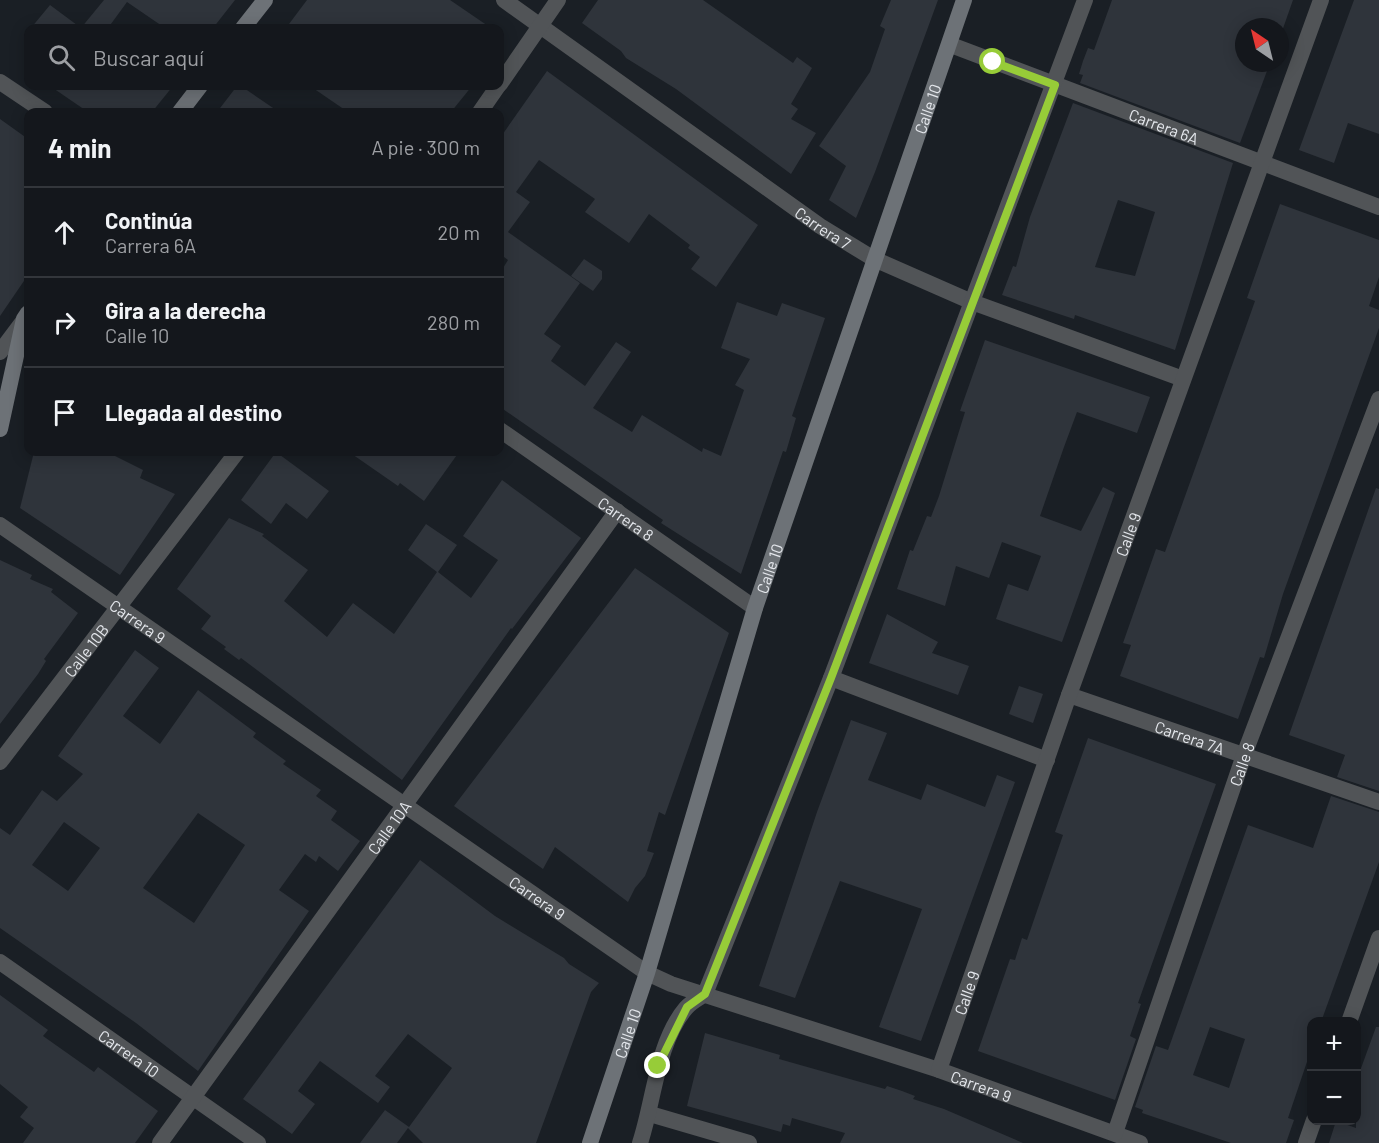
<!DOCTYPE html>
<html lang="es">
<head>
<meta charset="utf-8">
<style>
	:root { --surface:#14171c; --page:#212429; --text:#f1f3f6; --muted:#9d9fa3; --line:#33363b }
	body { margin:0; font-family:Barlow,sans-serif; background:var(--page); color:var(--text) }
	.controls { position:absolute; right:18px; bottom:18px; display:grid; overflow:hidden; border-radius:12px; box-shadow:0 3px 15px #0003 }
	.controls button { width:54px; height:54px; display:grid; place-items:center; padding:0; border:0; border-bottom:2px solid var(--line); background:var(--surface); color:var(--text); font:30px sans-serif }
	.compass { position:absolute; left:1235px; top:18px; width:54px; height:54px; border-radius:50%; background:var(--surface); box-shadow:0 3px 15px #0003; rotate:325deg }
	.stop { position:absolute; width:18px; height:18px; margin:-14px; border:4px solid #97cc38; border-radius:50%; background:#fff }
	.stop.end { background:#97cc38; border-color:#fff; box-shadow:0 2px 6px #0008 }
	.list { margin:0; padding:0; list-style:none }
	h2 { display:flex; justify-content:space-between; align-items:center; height:78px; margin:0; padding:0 24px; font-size:26px }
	h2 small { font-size:20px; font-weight:400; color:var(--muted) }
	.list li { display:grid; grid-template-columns:39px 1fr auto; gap:18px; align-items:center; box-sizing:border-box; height:90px; padding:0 24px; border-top:2px solid var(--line) }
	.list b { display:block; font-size:22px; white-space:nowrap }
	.list p { margin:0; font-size:20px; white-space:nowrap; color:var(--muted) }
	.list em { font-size:20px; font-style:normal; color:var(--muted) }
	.icon { flex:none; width:33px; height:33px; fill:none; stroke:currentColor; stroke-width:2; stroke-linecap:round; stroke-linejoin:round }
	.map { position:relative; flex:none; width:1379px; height:1143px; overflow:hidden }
	.search { position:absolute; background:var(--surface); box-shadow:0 3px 15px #0003; left:24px; top:24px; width:480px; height:66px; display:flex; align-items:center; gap:15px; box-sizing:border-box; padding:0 21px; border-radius:12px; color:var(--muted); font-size:22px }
	.panel { position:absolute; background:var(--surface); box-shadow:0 3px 15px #0003; left:24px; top:108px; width:480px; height:348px; border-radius:12px }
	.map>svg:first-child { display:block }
	.building { fill:#2f343b; fill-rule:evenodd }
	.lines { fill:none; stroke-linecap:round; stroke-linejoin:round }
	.minor { stroke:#515457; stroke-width:16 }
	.secondary { stroke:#6d7277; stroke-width:16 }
	.route { stroke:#97cc38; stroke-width:8 }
	.labels { text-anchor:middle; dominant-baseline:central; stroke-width:4.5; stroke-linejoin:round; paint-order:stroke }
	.street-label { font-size:16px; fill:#e5e8ed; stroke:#1a1f25 }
</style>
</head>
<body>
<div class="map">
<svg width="1379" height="1143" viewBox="0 0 1379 1143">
	<rect width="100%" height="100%" fill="#1a1f25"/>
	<!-- building -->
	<g class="building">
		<polygon points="104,0 235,0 213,28 165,28 127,2 108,28 31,28 50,5 81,28"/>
		<polygon points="307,0 450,0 491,28 286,28"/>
		<polygon points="598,0 703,0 793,63 797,57 812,68 791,104 798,109 791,119 816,133 791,174 676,89 626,58 621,51 582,23"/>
		<polygon points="891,0 938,0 875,172 856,218 829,200 846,166 819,146 870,72 885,29 880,26"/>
		<polygon points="1112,0 1293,0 1280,37 1280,27 1244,27 1244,63 1270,63 1240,143 1080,83 1083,75 1079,74 1083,61 1088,48 1094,50"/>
		<polygon points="1354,0 1379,0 1379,134 1348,123 1334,163 1299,150"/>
		<polygon points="547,71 758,225 716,287 691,269 700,257 688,248 690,245 649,214 629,243 585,212 595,199 539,160 516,192 530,202 508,232 580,283 544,334 561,346 551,361 585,386 616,342 631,352 593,408 632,432 642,415 702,452 703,448 721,456 744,390 735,385 750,359 721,348 737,302 777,316 782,303 825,318 792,416 796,418 786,452 783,451 741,574 661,523 663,520 500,407 500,273 508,260 500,254 500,138"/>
		<polygon points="50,86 173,86 152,112 88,112"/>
		<polygon points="237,86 241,86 279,112 217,112"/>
		<polygon points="310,86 472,86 451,112 348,112"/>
		<path d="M 1073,103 L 1233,163 L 1175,350 L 1075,315 L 1074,319 L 1002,295 L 1013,266 L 1016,267 L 1030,217 ZM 1118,200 L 1155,212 L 1135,276 L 1095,267 Z"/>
		<polygon points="0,119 28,139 28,275 0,316"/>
		<polygon points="1280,204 1379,240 1379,277 1369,306 1379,310 1379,328 1283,594 1264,658 1260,657 1238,719 1120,676 1131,645 1123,643 1156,549 1165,552 1244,332 1255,301 1247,298"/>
		<polygon points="584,259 602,271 602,279 593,291 571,276"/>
		<polygon points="985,340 1150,397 1137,433 1077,412 1064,447 1040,516 1081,531 1103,487 1115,493 1062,642 996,619 1008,584 1028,591 1041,556 1002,542 989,578 956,566 945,606 897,589 910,550 913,551 927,516 931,517 939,496 965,412 960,411"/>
		<polygon points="34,452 107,452 143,470 140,478 175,494 120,575 20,508"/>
		<polygon points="276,452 329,491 307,519 286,503 271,524 241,500"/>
		<polygon points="349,452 459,452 424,501 400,483 398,486"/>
		<polygon points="502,480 581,538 512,629 511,628 402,780 241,658 239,660 224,649 226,647 201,629 211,616 177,589 229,518 264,534 262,536 308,570 284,601 327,637 353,603 394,634 437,572 408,550 426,524 457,545 438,572 471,598 498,560 463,536"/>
		<polygon points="1376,488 1379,489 1379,791 1337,777 1345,755 1289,735"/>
		<polygon points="0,560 32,575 30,579 53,589 51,592 78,613 44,659 46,661 38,674 0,724"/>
		<polygon points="635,568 729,633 665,815 659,812 647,851 654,853 645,876 635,888 628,902 555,847 543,869 454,806"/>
		<polygon points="887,614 938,642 932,653 969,666 958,695 869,663"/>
		<path d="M 135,650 L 159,668 L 123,716 L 160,744 L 198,690 L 256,733 L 253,737 L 286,761 L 283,764 L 321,790 L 316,796 L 337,811 L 331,820 L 360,841 L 338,871 L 319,856 L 316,862 L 305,854 L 279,890 L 309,911 L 198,1071 L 136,1023 L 0,928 L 0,828 L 10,835 L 42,790 L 57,801 L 83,774 L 58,756 ZM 198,813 L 245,845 L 194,923 L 143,888 ZM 64,822 L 100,848 L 68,891 L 32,865 Z"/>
		<polygon points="1019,686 1043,694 1033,723 1009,714"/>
		<polygon points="851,720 887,733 868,780 921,800 927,784 985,807 997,775 1015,782 921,1041 879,1027 922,909 840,881 795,998 759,986 817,812"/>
		<polygon points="1088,738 1216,784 1138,1003 1141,1004 1130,1036 1136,1039 1115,1100 978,1051 1010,959 1015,960 1022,938 1027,940 1063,835 1055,832"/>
		<path d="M 1331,796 L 1379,812 L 1379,862 L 1321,1022 L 1311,1022 L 1311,1050 L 1288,1118 L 1294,1120 L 1286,1143 L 1231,1143 L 1142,1113 L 1143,1110 L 1135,1107 L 1156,1046 L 1168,1050 L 1248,825 L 1313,848 ZM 1210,1027 L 1245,1039 L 1229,1088 L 1193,1075 Z"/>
		<polygon points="420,860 495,916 564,958 569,964 599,983 591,992 536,1143 423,1143 408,1128 397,1143 360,1143 385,1110 409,1127 452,1068 408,1034 375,1076 390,1087 378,1103 320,1061 298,1091 315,1104 292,1134 243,1099"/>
		<polygon points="0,995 48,1030 43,1036 94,1072 98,1067 158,1111 135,1143 23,1143 34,1128 20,1117 28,1107 0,1084"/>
		<polygon points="1376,1027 1379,1027 1379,1143 1329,1143 1336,1121 1356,1128 1356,1082"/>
		<polygon points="705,1033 780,1055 779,1059 885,1089 887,1086 902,1091 915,1096 913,1099 944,1109 1023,1143 840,1143 845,1133 792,1118 790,1126 783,1124 781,1132 687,1106"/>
	</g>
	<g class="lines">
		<!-- minor -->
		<g class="minor">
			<path id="s1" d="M 504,0 L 820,226 L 874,259 L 972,302 L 1183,379"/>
			<path id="s2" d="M 951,45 L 1379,207"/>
			<polyline points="0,82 45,112"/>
			<polyline points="500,84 558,0"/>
			<polyline points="480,112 498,86"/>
			<polyline points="0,352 24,320"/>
			<path id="s3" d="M 500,430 L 755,608"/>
			<path id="s4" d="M 0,525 L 647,973 L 671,984 L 939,1070 L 1140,1143"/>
			<polyline points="831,678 1047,760"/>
			<path id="s5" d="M 1069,695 L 1379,802"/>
			<path id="s6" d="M 0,762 L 237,452"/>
			<path id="s7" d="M 0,962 L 258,1143"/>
			<polyline points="1349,1022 1379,938"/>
			<path id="s8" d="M 939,1070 L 1069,695 L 1321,0"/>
			<polyline points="650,1114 749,1143"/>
			<path id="s9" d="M 1115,1133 L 1244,755 L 1379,399"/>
			<path id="s10" d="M 160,1143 L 617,511"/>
			<path d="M 640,1143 C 654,1101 657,1042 686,1008 C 691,1002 699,998 705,994 L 831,678 L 1085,0"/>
			<polyline points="1306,1143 1314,1120"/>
		</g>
		<!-- secondary -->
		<g class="secondary">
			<polyline points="243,28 265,0"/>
			<polyline points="180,112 200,86"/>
			<polyline points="0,429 24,319 28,313"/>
			<path id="s11" d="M 590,1143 L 647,973 L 755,608 L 964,0"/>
		</g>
	</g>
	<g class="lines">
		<!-- route -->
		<polyline class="route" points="658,1066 687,1007 705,994 831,678 1055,85 993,62"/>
	</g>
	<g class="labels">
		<!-- street labels -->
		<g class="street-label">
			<text stroke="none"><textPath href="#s11" startOffset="1088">Calle 10</textPath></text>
			<text stroke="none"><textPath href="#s2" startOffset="228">Carrera 6A</textPath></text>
			<text stroke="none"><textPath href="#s1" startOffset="392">Carrera 7</textPath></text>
			<text stroke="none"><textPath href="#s3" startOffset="154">Carrera 8</textPath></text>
			<text stroke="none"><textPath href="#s8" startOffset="568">Calle 9</textPath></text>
			<text stroke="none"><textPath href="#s11" startOffset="602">Calle 10</textPath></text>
			<text stroke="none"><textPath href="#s4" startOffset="168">Carrera 9</textPath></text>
			<text stroke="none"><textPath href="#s6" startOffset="141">Calle 10B</textPath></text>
			<text stroke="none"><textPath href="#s5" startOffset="128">Carrera 7A</textPath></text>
			<text stroke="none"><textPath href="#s9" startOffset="390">Calle 8</textPath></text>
			<text stroke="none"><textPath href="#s10" startOffset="390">Calle 10A</textPath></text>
			<text stroke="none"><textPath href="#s4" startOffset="654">Carrera 9</textPath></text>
			<text stroke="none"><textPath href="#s8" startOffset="82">Calle 9</textPath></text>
			<text stroke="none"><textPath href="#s11" startOffset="116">Calle 10</textPath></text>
			<text stroke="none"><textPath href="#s7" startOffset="158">Carrera 10</textPath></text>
			<text stroke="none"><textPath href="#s4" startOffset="1140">Carrera 9</textPath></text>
		</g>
	</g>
</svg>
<div class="controls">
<button>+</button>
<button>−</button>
</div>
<svg class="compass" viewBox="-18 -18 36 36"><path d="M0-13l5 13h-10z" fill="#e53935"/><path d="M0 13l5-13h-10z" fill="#9d9fa3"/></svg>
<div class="stop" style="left:993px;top:62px"></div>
<div class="stop end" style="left:658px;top:1066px"></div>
<div class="search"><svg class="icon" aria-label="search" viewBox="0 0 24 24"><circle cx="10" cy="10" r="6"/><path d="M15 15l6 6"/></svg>Buscar aquí</div>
<section class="panel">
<h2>4 min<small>A pie · 300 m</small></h2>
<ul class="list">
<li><svg class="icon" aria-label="ahead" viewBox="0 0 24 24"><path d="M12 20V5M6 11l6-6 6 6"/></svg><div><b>Continúa</b><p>Carrera 6A</p></div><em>20 m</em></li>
<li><svg class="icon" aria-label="right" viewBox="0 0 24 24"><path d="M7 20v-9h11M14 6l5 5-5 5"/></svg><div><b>Gira a la derecha</b><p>Calle 10</p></div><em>280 m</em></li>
<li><svg class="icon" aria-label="arrive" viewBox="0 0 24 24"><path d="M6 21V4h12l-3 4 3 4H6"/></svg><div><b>Llegada al destino</b></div></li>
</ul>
</section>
</div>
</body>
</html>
